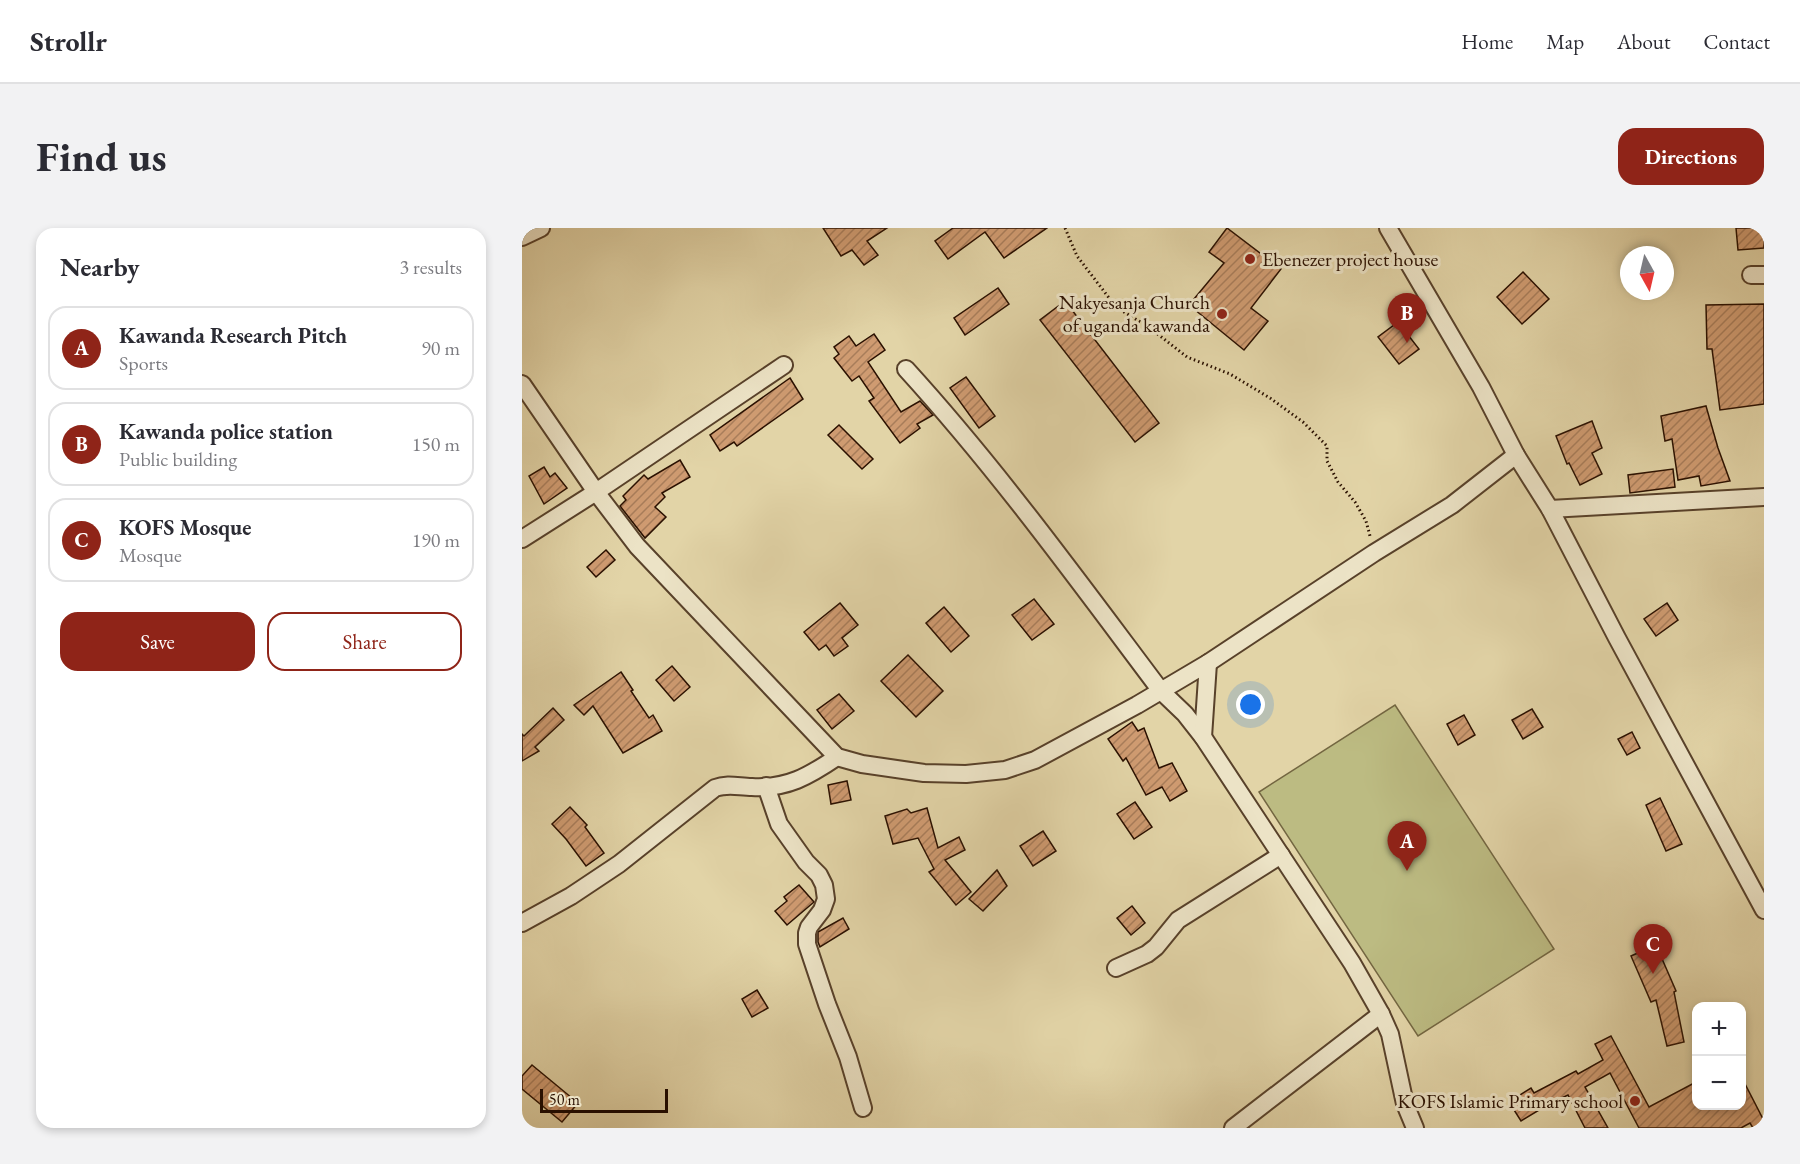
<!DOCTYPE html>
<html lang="en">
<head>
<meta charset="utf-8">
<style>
	:root { --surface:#fff; --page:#f2f2f3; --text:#2b2b33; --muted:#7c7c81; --line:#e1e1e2; --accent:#8f2418 }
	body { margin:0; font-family:"EB Garamond",serif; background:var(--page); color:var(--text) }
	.controls { position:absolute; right:18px; bottom:18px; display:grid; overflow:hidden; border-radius:12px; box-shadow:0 3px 9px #0003 }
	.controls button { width:54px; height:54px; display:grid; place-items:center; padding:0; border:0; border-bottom:2px solid var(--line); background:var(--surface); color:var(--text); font:30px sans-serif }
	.compass { position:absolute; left:1098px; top:18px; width:54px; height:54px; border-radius:50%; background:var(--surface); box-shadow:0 3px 9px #0003; rotate:172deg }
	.scale { position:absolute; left:18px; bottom:15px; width:128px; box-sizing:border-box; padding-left:6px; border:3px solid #2a1000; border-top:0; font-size:16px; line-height:21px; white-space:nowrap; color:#2a1000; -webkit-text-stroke:4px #ece3c6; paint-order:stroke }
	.you { position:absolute; left:729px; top:477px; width:21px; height:21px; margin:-15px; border:4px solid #fff; border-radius:50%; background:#1a73e8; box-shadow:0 0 0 9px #1a73e833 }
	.badge { display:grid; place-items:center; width:39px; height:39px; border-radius:50%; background:var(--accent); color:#fff; font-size:20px; font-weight:700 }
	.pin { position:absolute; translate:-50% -50px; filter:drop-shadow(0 2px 3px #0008) }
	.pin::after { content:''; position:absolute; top:32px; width:21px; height:18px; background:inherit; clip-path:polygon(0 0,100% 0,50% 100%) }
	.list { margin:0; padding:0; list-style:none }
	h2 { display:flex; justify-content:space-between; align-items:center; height:78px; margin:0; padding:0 24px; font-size:26px }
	h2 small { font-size:20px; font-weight:400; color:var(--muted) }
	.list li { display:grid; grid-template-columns:39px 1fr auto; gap:18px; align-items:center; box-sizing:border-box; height:84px; margin:0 12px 12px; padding:0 12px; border:2px solid var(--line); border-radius:18px }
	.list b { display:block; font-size:22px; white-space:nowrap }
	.list p { margin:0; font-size:20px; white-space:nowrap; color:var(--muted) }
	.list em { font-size:20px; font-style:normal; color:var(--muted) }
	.actions { display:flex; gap:12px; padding:18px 24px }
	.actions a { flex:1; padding:14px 0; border:2px solid var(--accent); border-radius:18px; text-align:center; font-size:21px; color:var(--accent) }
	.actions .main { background:var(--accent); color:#fff }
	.map { position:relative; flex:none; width:1242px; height:900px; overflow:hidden; border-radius:18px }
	header { display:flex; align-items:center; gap:36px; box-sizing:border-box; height:84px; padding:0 30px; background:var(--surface); border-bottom:2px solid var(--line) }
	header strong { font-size:28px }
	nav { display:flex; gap:33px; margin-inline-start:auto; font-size:21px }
	.intro { display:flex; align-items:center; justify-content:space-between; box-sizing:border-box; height:144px; padding:0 36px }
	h1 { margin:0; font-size:42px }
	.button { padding:15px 27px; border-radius:18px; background:var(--accent); color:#fff; font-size:21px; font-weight:700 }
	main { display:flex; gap:36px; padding:0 36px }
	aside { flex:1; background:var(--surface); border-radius:18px; box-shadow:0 3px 9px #0003 }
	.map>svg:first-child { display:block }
	.park { fill:#bcbb82; stroke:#736641; stroke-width:1.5 }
	.building { fill:url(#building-hatch); stroke:#2a1000; stroke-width:1.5 }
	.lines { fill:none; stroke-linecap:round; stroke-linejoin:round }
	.street-casing { stroke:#58412a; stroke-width:20 }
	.path { stroke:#2a1000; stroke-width:3; stroke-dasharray:1.5 3; stroke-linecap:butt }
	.street { stroke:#ece3c6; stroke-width:16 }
	.poi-dot { fill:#8f2418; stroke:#ece3c6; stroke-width:2 }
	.labels { text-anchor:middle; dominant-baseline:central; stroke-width:6; stroke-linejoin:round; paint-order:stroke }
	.poi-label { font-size:20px; fill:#2a1000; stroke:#ece3c6; text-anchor:end }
</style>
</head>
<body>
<header>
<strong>Strollr</strong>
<nav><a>Home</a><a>Map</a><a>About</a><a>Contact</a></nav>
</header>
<div class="intro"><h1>Find us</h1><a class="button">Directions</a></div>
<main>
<aside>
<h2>Nearby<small>3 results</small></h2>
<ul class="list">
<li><span class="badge">A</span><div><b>Kawanda Research Pitch</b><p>Sports</p></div><em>90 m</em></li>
<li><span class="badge">B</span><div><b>Kawanda police station</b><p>Public building</p></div><em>150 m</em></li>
<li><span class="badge">C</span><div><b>KOFS Mosque</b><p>Mosque</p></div><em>190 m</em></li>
</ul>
<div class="actions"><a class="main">Save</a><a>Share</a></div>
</aside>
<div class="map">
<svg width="1242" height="900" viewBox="0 0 1242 900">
	<defs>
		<pattern id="building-hatch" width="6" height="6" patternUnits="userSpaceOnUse" patternTransform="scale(1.5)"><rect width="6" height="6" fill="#cf9b71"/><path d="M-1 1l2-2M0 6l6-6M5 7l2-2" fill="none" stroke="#a87d5a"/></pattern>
	</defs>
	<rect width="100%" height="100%" fill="#e2d4a7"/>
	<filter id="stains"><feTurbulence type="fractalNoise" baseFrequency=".00333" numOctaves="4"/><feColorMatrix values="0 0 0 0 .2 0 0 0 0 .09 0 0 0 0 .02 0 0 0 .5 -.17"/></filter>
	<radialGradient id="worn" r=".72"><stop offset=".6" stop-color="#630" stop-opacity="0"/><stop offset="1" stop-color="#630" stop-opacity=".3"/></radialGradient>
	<!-- park -->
	<polygon class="park" points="873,477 1032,721 896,808 737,564"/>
	<!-- building -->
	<g class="building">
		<polygon points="301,0 365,0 345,13 356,27 342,37 330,22 319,28"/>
		<polygon points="431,0 525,0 482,30 463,4 426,31 413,13"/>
		<polygon points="705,0 759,41 729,80 746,93 722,122 667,77 702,35 687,24"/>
		<polygon points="1214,0 1242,0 1242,20 1216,22"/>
		<polygon points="1001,44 1027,71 1000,96 975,69"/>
		<polygon points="476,60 487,76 443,107 432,90"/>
		<polygon points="543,73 637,195 613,214 518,92"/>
		<polygon points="1242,76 1242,176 1198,182 1190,121 1185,121 1184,77"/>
		<polygon points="876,94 897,121 877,136 856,109"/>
		<polygon points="352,106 363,122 346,134 379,184 398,173 411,187 395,196 398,200 378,215 347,173 352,170 337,148 330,153 312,130 317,126 312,119 327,108 334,118"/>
		<polygon points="444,149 473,188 457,200 428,160"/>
		<polygon points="268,150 281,171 215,218 212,214 198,223 188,207"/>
		<polygon points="1184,178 1196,220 1208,253 1179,258 1177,248 1156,252 1150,211 1143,213 1139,188"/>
		<polygon points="1070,193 1080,220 1070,225 1080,246 1058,257 1047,235 1045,236 1034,208"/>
		<polygon points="317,197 351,231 340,241 306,207"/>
		<polygon points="158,232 168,249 140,265 143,269 133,279 144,289 123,310 98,278 104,272 101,268 122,247 126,251"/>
		<polygon points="22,239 28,249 33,245 45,260 22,276 7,248"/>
		<polygon points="1151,241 1153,259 1108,265 1106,247"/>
		<polygon points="84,322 93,332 74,349 65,339"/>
		<polygon points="512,371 532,396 510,412 490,387"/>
		<polygon points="318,375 336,397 320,410 326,418 312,428 304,417 297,422 282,404"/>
		<polygon points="1145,375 1156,392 1134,408 1122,391"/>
		<polygon points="422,379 447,408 429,424 404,395"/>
		<polygon points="386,427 421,463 394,489 359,453"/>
		<polygon points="150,438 168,459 152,473 134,452"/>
		<polygon points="99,444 111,462 109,463 127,490 131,487 140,503 101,525 71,478 62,487 52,477"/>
		<polygon points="317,466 332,483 310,501 295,482"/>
		<polygon points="31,480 42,492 13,519 17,523 0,533 0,506 2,508"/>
		<polygon points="1010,481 1021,499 1001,511 990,492"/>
		<polygon points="942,487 953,507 936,517 925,496"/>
		<polygon points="610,494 616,503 622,500 637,540 650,535 665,563 648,573 640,559 624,567 604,530 601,533 586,511"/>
		<polygon points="1110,504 1118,520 1105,527 1096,511"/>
		<polygon points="325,553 329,572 309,576 306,557"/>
		<polygon points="1138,570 1160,616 1144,623 1124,577"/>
		<polygon points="613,574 630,599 612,611 595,586"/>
		<polygon points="48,579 65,597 63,599 82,625 64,638 44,611 30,596"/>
		<polygon points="405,580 416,620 437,609 443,622 423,632 449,664 434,677 407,644 412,641 396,610 371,616 363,588 385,581 389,585"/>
		<polygon points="521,603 534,623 511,638 498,618"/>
		<polygon points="475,642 485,658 461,683 447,671"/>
		<polygon points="277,657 292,674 265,697 253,683 265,673 262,669"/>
		<polygon points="610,678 623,695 609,707 595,690"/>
		<polygon points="321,690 327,701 298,719 296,714 296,704"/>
		<polygon points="1134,717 1154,763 1152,764 1162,814 1145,818 1134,772 1129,774 1109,728"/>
		<polygon points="235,762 246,780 230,789 220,771"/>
		<polygon points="1089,808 1127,879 1174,854 1174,878 1220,878 1220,850 1242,893 1242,900 1231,900 1228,895 1219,900 1117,900 1088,845 1063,859 1086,900 1063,900 1046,867 1027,876 999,893 987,874 1009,860 1012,865 1054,843 1056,846 1081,832 1073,816"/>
		<polygon points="10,837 56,875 40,894 0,861 0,848"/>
	</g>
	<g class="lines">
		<!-- street casing -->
		<g class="street-casing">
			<g id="street">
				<polyline points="866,0 959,159 994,227 1028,281 1095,410 1242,682"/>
				<polyline points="0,9 19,0"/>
				<polyline points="1229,47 1242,47"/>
				<path d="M 384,141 C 476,242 557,354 639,463 L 663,486 L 681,509 L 830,735 L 859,786 L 868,806 L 883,876 L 893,900"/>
				<polyline points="0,156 74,264 115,318 315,529 340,536 402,545 444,546 483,542 513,532 615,477 686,435 852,325 930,277 994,227"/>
				<polyline points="1028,281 1242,269"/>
				<polyline points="0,311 74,264 262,137"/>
				<polyline points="681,509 686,435"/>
				<polyline points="244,558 257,596 284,634 297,647 302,657 304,671 300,682 287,699 285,705 285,716 305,776 326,829 341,880"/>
				<path d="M 0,695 L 49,668 L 97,636 L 193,560 C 206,555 217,559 230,559 C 265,561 287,548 315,529"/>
				<polyline points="594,740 625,726 634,719 656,692 759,627"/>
				<polyline points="711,900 859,786"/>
			</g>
		</g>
		<!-- path -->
		<polyline class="path" points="543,0 555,28 594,79 628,100 665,129 708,146 748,170 781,194 805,218 805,233 816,254 833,274 844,293 848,308"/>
		<!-- street -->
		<use href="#street" class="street"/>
	</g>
	<!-- markers -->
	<g class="poi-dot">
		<circle cx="728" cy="31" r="6"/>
		<circle cx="700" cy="86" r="6"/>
		<circle cx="1113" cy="873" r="6"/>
	</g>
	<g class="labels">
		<!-- poi labels -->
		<g class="poi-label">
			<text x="740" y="31" text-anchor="start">Ebenezer project house</text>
			<text x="688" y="74">Nakyesanja Church<tspan x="688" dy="23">of uganda kawanda</tspan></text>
			<text x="1101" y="873">KOFS Islamic Primary school</text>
		</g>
	</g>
	<rect width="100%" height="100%" filter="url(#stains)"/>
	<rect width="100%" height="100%" fill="url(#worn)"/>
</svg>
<div class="controls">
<button>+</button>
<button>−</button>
</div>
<svg class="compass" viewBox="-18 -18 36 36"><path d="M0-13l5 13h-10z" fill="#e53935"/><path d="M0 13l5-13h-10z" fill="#7c7c81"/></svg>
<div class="scale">50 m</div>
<div class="you"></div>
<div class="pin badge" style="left:885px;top:643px">A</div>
<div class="pin badge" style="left:885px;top:115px">B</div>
<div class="pin badge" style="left:1131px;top:746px">C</div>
</div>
</main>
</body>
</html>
